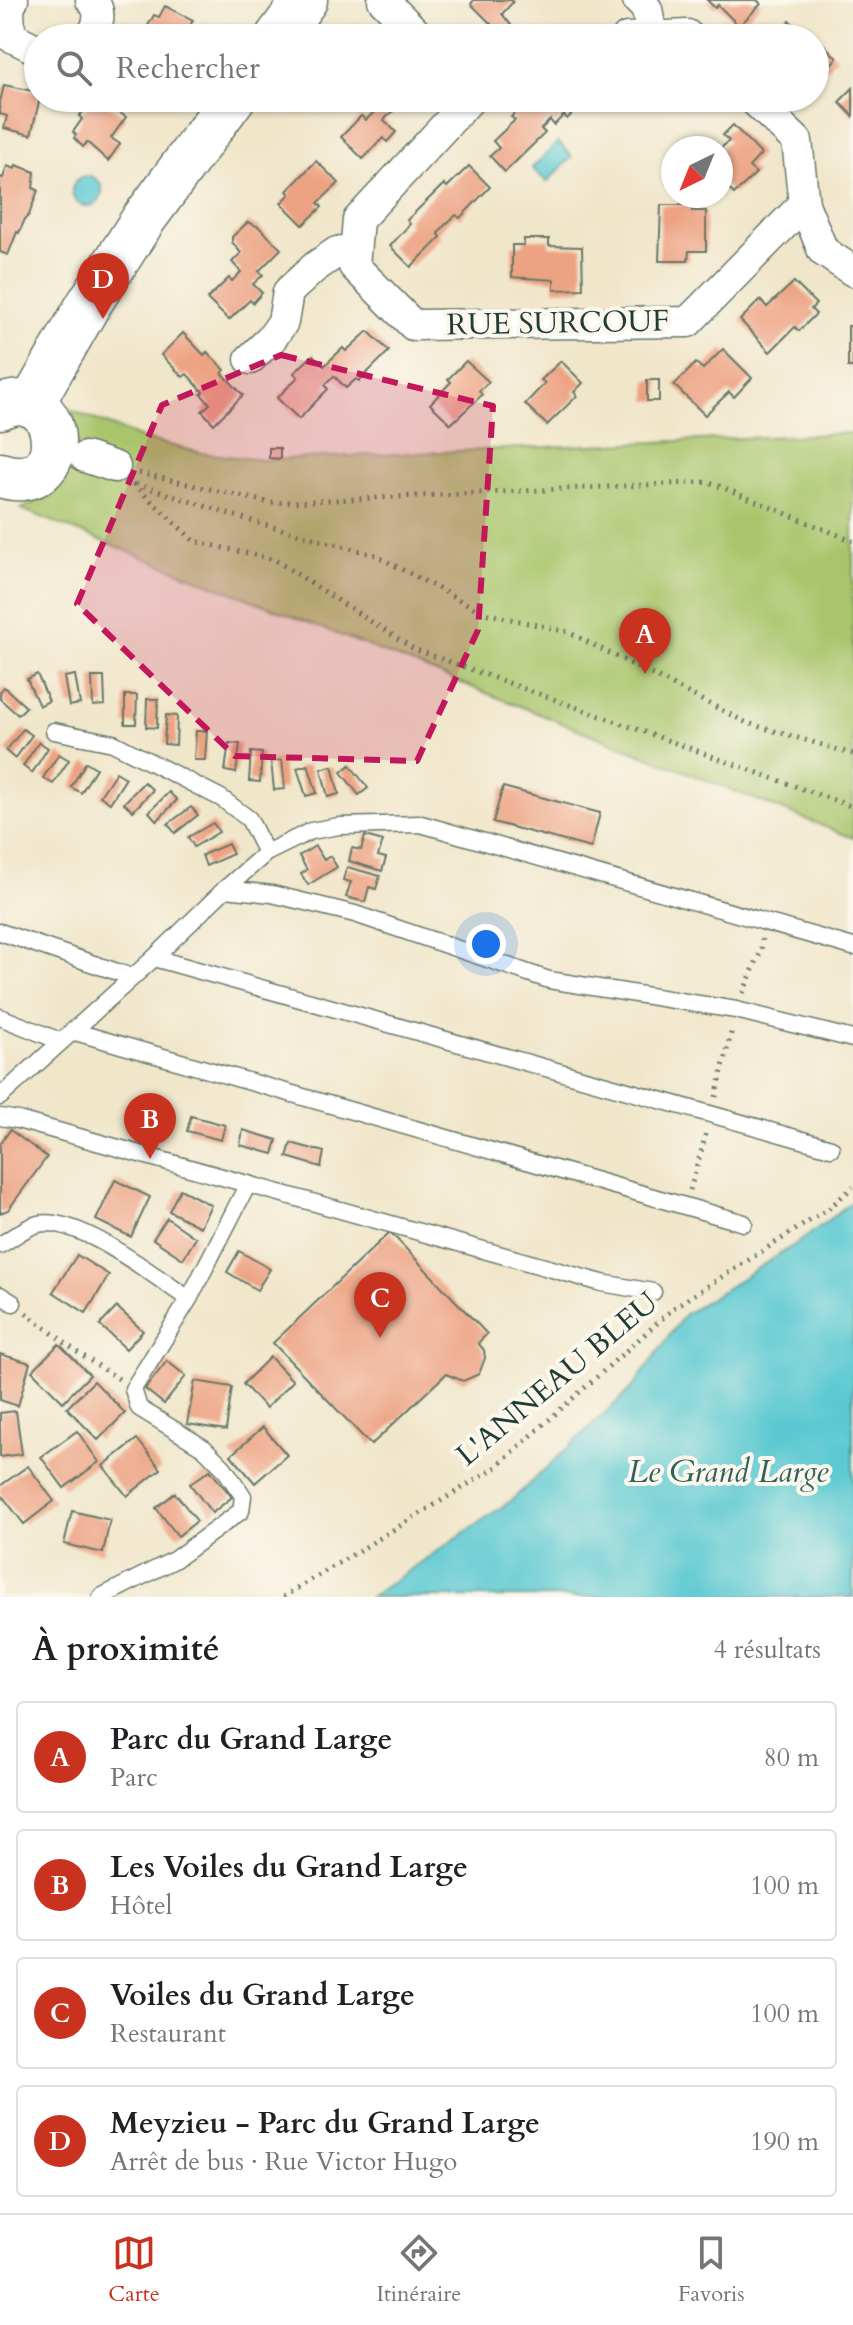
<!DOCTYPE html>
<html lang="fr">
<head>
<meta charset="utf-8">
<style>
	:root { --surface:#fff; --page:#f6f6f6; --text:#202124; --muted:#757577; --line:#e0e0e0; --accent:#c8321e }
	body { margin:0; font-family:Cardo,serif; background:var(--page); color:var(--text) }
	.compass { position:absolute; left:661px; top:136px; width:72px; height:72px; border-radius:50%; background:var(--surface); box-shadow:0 2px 6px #0004; rotate:223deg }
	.you { position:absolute; left:486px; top:944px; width:28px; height:28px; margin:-20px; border:6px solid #fff; border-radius:50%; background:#1a73e8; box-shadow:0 0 0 12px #1a73e833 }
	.badge { display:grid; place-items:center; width:52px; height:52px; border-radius:50%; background:var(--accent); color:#fff; font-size:26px; font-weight:700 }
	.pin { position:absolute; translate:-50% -66px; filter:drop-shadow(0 2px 4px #0008) }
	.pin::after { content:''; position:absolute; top:42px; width:28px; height:24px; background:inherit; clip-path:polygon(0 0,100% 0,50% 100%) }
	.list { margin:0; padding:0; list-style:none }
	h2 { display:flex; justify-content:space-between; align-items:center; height:104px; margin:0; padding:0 32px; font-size:34px }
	h2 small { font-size:26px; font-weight:400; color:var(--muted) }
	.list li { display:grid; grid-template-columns:52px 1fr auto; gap:24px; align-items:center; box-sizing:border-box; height:112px; margin:0 16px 16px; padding:0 16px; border:2px solid var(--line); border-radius:8px }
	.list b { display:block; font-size:30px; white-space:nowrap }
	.list p { margin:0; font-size:26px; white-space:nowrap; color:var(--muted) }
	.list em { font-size:26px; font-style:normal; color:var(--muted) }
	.icon { flex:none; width:44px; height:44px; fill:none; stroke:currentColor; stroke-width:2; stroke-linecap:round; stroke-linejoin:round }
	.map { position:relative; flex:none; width:853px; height:1597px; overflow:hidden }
	.search { position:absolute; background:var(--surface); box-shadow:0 2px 6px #0004; left:24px; right:24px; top:24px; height:88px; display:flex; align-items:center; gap:20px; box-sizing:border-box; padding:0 28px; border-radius:44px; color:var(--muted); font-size:30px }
	.sheet { height:616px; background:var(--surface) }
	nav { display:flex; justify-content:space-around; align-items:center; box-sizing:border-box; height:112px; border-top:2px solid var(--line); background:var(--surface); font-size:22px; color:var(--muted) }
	nav a { display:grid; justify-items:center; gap:4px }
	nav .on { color:var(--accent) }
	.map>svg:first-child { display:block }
	.green { fill:#a9c46a; stroke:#64804f; stroke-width:2 }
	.water { fill:#5cc9d2; stroke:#3e8383; stroke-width:2 }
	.building { fill:#eda383 }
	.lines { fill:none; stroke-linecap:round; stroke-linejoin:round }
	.lane-casing { stroke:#687868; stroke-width:19 }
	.street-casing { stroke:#687868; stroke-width:33 }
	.secondary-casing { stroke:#687868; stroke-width:47 }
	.path { stroke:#687868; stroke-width:5; stroke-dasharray:2 6; stroke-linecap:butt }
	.lane { stroke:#fff; stroke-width:16 }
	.street { stroke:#fff; stroke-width:30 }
	.secondary { stroke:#fff; stroke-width:44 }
	.marked { fill:#c2185b; fill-opacity:0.2; stroke:#c2185b; stroke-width:6; stroke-dasharray:16 10; stroke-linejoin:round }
	.labels { text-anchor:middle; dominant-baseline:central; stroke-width:8; stroke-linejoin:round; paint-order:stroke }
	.street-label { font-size:30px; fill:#1f3d34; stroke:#fbf7ec }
	.water-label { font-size:32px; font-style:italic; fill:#2e605c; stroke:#fbf7ec }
</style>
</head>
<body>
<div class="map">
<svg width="853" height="1597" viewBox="0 0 853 1597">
	<rect width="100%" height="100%" fill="#fbf7ec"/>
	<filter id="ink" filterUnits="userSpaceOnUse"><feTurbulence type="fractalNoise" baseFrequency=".0125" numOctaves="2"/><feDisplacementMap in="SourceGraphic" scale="16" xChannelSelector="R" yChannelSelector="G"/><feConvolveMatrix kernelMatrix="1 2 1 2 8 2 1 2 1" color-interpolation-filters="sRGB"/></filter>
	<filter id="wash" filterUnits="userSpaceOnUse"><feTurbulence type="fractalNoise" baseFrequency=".006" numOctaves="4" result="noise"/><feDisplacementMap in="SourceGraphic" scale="32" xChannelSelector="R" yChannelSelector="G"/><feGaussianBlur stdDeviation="1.8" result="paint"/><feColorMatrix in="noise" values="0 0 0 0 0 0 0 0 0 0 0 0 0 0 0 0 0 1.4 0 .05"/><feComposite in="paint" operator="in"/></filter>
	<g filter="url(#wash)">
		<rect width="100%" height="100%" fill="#f0e6ca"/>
		<!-- green -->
		<path class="green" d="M 71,410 L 144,439 L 202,453 L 262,460 L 853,433 L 853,838 L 21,509 C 65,489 88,458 71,410 Z"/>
		<!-- water -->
		<g class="water">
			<polygon points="558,142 572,157 547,182 532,168"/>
			<circle cx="87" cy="191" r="15"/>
			<polygon points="853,1201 853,1597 370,1597 512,1500 633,1387 684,1315 802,1240"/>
		</g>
		<g id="blocks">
			<!-- building -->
			<g class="building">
				<polygon points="474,0 511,0 513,2 502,14 511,25 497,38 493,38 485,30 491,24 471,4"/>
				<polygon points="707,0 757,0 761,4 739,26 718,5 715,8"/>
				<polygon points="165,6 193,20 187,32 181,29 177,38 141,38 154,15 159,17"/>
				<polygon points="790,21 808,38 773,38"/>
				<polygon points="819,40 837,58 815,80 815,44"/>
				<polygon points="4,85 38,92 38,98 40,98 31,135 4,128 7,116 0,114 0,102"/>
				<polygon points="853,88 853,116 839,102"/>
				<polygon points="97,98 126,117 111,138 120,144 108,161 87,142 83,147 74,138 76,135 73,132 82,119 79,116"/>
				<polygon points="362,98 399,98 390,107 394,110 384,120 396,132 387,142 383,138 363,159 341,137 361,116 366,120 375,111"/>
				<polygon points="538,98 588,98 567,119 564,115 554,125 550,120 541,129 545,133 505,172 490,156 499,148 493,141 515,120 511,117 528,99 533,104"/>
				<polygon points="733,125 761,154 749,167 756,173 734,194 721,181 721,148 729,141 723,135"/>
				<polygon points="316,161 339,183 318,203 322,207 303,225 281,203 290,194 287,191"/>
				<polygon points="16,165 35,172 33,188 38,190 29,215 25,219 19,233 17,232 8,255 0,252 0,177 3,178 7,166 15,169"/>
				<polygon points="469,166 490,187 460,218 456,215 446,224 438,233 441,237 411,267 390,246 410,224 407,220 444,184 447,187"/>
				<polygon points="661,205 687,205 692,208 692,211 706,211 706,251 689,251 688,261 659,261"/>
				<polygon points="248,222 259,227 281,249 259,271 263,275 253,284 262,293 253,303 250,300 229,320 207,299 229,278 232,281 241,272 232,262 241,253 232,242 232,237"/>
				<polygon points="524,239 549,239 549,246 582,247 583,289 554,290 554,280 512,277 512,245 524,245"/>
				<polygon points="794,282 816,304 811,309 816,314 799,331 795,327 770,352 740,320 760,300 767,307"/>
				<rect x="848" y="326" width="5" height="41"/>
				<polygon points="368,331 389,351 359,381 356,379 346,388 334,376 325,385 328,389 299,419 277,398 298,377 294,373 313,355 324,366 343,348 346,351"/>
				<polygon points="183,333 204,355 207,352 225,370 222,373 243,395 214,424 202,411 210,404 201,394 203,392 187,374 183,377 161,355"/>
				<polygon points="723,349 752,378 734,397 729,392 705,415 674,385 696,363 703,369"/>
				<polygon points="466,361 489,382 479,391 482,395 451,424 430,404 451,382 448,379"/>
				<polygon points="561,361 583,383 574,392 577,396 547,425 525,404 545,383 541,380"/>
				<rect x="647" y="380" width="12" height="21"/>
				<polygon points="269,448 280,448 280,459 269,458"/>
				<polygon points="37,674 49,701 39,706 27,679"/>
				<polygon points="75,675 80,704 69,706 64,677"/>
				<polygon points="92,677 104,677 105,705 93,706"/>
				<polygon points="4,687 26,707 18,715 0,699 0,692"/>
				<polygon points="125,695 137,695 136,724 125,724"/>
				<polygon points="147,699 158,699 157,728 146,727"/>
				<polygon points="166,715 177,716 176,745 164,744"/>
				<polygon points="23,729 32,735 15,759 6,751"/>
				<polygon points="196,731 207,731 205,760 194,760"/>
				<polygon points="39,742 48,748 32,773 23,766"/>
				<polygon points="229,743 240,744 236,773 225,771"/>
				<polygon points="251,752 262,753 260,782 249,781"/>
				<polygon points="59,754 69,760 53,784 43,778"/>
				<polygon points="282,760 285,789 274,790 271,761"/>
				<polygon points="86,762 96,768 81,793 71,787"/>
				<polygon points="308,765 317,793 306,796 297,768"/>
				<polygon points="350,765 368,788 359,795 341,772"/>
				<polygon points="332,766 339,794 328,797 321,769"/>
				<polygon points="116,772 126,778 110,803 100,796"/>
				<polygon points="144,782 153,790 133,811 124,803"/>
				<polygon points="503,787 600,813 591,848 493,822"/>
				<polygon points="169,792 177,800 157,821 149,812"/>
				<polygon points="191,807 198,815 175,833 168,824"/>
				<polygon points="213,823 219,832 194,847 188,837"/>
				<polygon points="365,836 383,841 378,856 386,858 382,871 349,861 352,848 361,850"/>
				<polygon points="228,844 233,854 206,866 202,855"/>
				<polygon points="315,846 324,860 330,856 337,867 308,885 301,874 307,870 299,856"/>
				<polygon points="347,867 380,876 376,889 369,887 365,902 346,897 351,882 343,880"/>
				<polygon points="191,1116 225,1125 221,1140 187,1131"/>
				<polygon points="10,1130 47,1157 8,1210 0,1213 0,1144"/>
				<polygon points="243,1130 277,1140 273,1154 240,1145"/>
				<polygon points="291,1143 324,1152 321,1167 287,1157"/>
				<polygon points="115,1180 150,1197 131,1237 96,1220"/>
				<polygon points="180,1189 211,1205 200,1227 169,1211"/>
				<polygon points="167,1218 196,1238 183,1259 153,1239"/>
				<polygon points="390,1232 487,1334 478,1343 484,1350 485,1358 479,1374 463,1381 446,1374 371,1445 273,1343"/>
				<polygon points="239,1251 270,1269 257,1290 227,1272"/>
				<polygon points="77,1255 109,1275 86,1313 53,1292"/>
				<polygon points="117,1307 143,1331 126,1349 100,1325"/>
				<polygon points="59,1344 90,1375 63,1402 32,1371"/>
				<polygon points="0,1354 30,1363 18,1406 0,1400"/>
				<polygon points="270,1357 293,1381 266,1408 243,1384"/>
				<polygon points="167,1361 186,1376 164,1404 145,1389"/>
				<polygon points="94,1381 125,1413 98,1440 67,1408"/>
				<polygon points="195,1381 232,1387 226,1430 187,1424"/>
				<polygon points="16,1411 22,1454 0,1457 0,1413"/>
				<polygon points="263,1427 287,1455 255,1483 231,1455"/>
				<polygon points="77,1431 99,1462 64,1488 41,1457"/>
				<polygon points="137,1439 161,1469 127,1496 103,1466"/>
				<polygon points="28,1466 54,1501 24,1524 0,1493 0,1486"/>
				<polygon points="210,1470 232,1497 212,1513 190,1484"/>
				<polygon points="175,1493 197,1521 178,1536 156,1508"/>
				<polygon points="72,1511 110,1520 103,1553 64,1544"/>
			</g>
		</g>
	</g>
	<g filter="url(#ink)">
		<use href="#blocks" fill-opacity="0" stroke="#687868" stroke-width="2"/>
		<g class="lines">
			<!-- lane casing -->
			<g class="lane-casing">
				<g id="lane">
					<polyline points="54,731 113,743 221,798 249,819 266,853"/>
					<polyline points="225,889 272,894 355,914 549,980 736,1010 853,1039"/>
					<polyline points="0,932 132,977"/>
					<polyline points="154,958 831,1148"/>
					<polyline points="0,1017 60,1041"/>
					<polyline points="72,1031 744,1223"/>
					<polyline points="0,1097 154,958 225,889 266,853 311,831 339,826 421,824 853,947"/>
					<polyline points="0,1117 18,1120 602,1283 653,1292"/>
					<path d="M 0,1245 C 11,1239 25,1227 38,1224 C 78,1215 155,1277 189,1299 L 133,1389 L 139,1408 L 204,1448 L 224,1468 L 243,1496 L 241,1511 L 174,1560 L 101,1597"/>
					<polyline points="0,1295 13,1303"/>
					<polyline points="189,1299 248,1184"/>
				</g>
			</g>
			<!-- street casing -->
			<g class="street-casing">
				<g id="street">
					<polyline points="383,0 421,38"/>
					<polyline points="638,0 647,9 652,37"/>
					<polyline points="10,36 9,8 13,0"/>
					<polyline points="10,36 38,50"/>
					<path d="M 89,38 C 99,27 103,10 91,0"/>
					<polyline points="627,38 687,35 690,38"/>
					<polyline points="471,98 358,220 354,266 413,325 688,322 804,204"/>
					<polyline points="752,98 797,141 804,204 823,251 853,271"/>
					<polyline points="250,359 271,339 283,322 288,292 315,267 337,252 355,249"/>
					<polyline points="85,457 115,467"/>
				</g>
			</g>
			<!-- secondary casing -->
			<g class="secondary-casing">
				<g id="secondary">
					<polyline points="277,38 305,0"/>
					<polyline points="31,405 87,307 143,220 233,98"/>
					<path d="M 0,407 C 64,377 77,499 0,475"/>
				</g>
			</g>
			<!-- path -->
			<g class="path">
				<polyline points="139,473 271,503 709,482 853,541"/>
				<polyline points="133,484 194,541 275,560 414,649 853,807"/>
				<polyline points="136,484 255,522 375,555 484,613 568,632 747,723 853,754"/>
				<polyline points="743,993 761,951 762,939"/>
				<polyline points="716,1097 732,1029"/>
				<polyline points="690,1190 706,1134"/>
				<polyline points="26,1313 77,1352 119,1379"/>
				<polyline points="283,1597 495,1468 675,1307 828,1209 853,1187"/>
			</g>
			<!-- lane -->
			<use href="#lane" class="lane"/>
			<!-- street -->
			<use href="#street" class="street"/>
			<!-- secondary -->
			<use href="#secondary" class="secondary"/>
		</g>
	</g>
	<!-- marked area -->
	<path class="marked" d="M 281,355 L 493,406 L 478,630 L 417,761 L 235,756 L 77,604 L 162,405 Z"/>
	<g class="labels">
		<!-- street labels -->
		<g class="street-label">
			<text transform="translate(558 323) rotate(-1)">RUE SURCOUF</text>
			<text transform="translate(557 1379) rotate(-40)">L'ANNEAU BLEU</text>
		</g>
		<!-- water labels -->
		<g class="water-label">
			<text x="728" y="1472">Le Grand Large</text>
		</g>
	</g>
</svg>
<svg class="compass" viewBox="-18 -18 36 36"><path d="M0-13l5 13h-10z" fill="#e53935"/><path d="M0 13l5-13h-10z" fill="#757577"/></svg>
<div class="you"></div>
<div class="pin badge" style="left:645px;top:674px">A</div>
<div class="pin badge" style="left:150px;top:1159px">B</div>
<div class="pin badge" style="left:380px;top:1338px">C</div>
<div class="pin badge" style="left:103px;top:319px">D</div>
<div class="search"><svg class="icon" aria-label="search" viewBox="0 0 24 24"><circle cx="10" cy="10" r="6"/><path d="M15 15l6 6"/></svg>Rechercher</div>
</div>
<section class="sheet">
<h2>À proximité<small>4 résultats</small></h2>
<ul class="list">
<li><span class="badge">A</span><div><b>Parc du Grand Large</b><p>Parc</p></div><em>80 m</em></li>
<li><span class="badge">B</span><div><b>Les Voiles du Grand Large</b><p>Hôtel</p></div><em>100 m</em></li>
<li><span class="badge">C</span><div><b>Voiles du Grand Large</b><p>Restaurant</p></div><em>100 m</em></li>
<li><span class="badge">D</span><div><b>Meyzieu - Parc du Grand Large</b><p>Arrêt de bus · Rue Victor Hugo</p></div><em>190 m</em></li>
</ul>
</section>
<nav>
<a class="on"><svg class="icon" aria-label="map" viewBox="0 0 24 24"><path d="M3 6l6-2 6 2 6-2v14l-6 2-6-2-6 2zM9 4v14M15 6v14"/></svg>Carte</a>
<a><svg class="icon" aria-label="directions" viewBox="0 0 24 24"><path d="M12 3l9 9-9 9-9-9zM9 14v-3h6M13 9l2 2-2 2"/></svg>Itinéraire</a>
<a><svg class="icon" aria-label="saved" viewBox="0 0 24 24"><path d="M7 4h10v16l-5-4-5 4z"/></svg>Favoris</a>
</nav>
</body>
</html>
